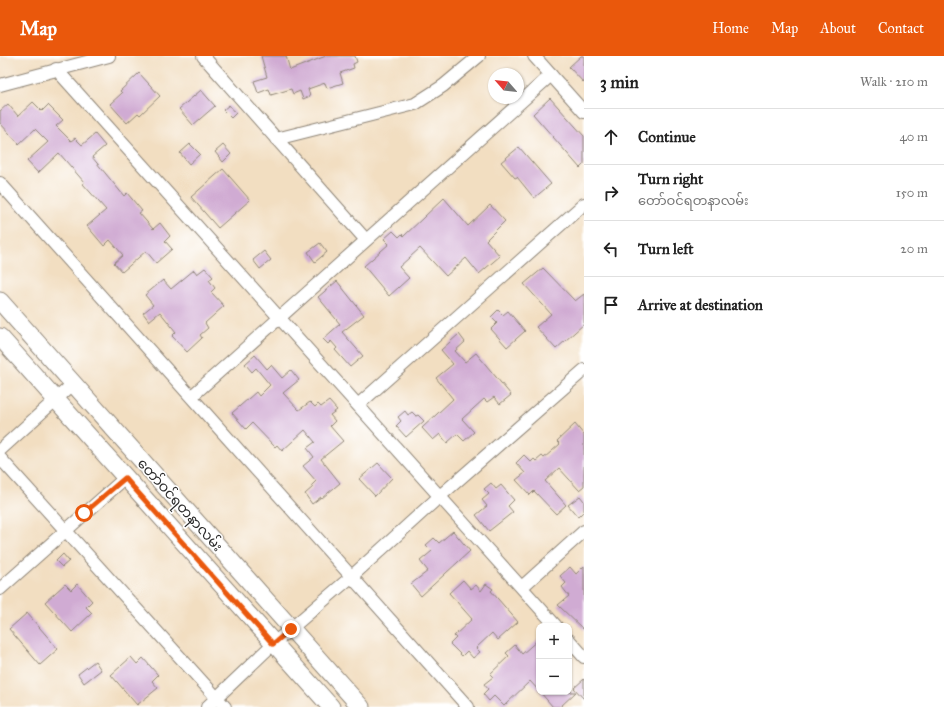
<!DOCTYPE html>
<html lang="en">
<head>
<meta charset="utf-8">
<style>
	:root { --surface:#fff; --page:#f2f2f2; --text:#222; --muted:#767676; --line:#e0e0e0; --accent:#ea580c }
	body { margin:0; font-family:"IM FELL Great Primer","Noto Sans Myanmar",serif; background:var(--page); color:var(--text) }
	.controls { position:absolute; right:12px; bottom:12px; display:grid; overflow:hidden; border-radius:8px; box-shadow:0 1px 3px #0004 }
	.controls button { width:36px; height:36px; display:grid; place-items:center; padding:0; border:0; border-bottom:1px solid var(--line); background:var(--surface); color:var(--text); font:20px sans-serif }
	.compass { position:absolute; left:488px; top:12px; width:36px; height:36px; border-radius:50%; background:var(--surface); box-shadow:0 1px 3px #0004; rotate:298deg }
	.stop { position:absolute; width:12px; height:12px; margin:-9px; border:3px solid #ea580c; border-radius:50%; background:#fff }
	.stop.end { background:#ea580c; border-color:#fff; box-shadow:0 1px 4px #0008 }
	.list { margin:0; padding:0; list-style:none }
	h2 { display:flex; justify-content:space-between; align-items:center; height:52px; margin:0; padding:0 16px; font-size:17px }
	h2 small { font-size:13px; font-weight:400; color:var(--muted) }
	.list li { display:grid; grid-template-columns:26px 1fr auto; gap:12px; align-items:center; box-sizing:border-box; height:56px; padding:0 16px; border-top:1px solid var(--line) }
	.list b { display:block; font-size:15px; white-space:nowrap }
	.list p { margin:0; font-size:13px; white-space:nowrap; color:var(--muted) }
	.list em { font-size:13px; font-style:normal; color:var(--muted) }
	.icon { flex:none; width:22px; height:22px; fill:none; stroke:currentColor; stroke-width:2; stroke-linecap:round; stroke-linejoin:round }
	.map { position:relative; flex:none; width:584px; height:651px; overflow:hidden }
	header { display:flex; align-items:center; gap:24px; box-sizing:border-box; height:56px; padding:0 20px; background:var(--accent); color:#fff }
	header strong { font-size:19px }
	nav { display:flex; gap:22px; margin-inline-start:auto; font-size:14px }
	main { display:flex }
	aside { flex:1; background:var(--surface) }
	.map>svg:first-child { display:block }
	.building { fill:#d0abd3 }
	.lines { fill:none; stroke-linecap:round; stroke-linejoin:round }
	.minor-casing { stroke:#8e8476; stroke-width:14 }
	.secondary-casing { stroke:#8e8476; stroke-width:19 }
	.minor { stroke:#fff; stroke-width:12 }
	.secondary { stroke:#fff; stroke-width:17 }
	.route { stroke:#ea580c; stroke-width:5 }
	.labels { text-anchor:middle; dominant-baseline:central; stroke-width:3; stroke-linejoin:round; paint-order:stroke }
	.street-label { font-size:14px; fill:#2b2b2b; stroke:#fff }
</style>
</head>
<body>
<header>
<strong>Map</strong>
<nav><a>Home</a><a>Map</a><a>About</a><a>Contact</a></nav>
</header>
<main>
<div class="map">
<svg width="584" height="651" viewBox="0 0 584 651">
	<rect width="100%" height="100%" fill="#fff"/>
	<filter id="ink" filterUnits="userSpaceOnUse"><feTurbulence type="fractalNoise" baseFrequency=".025" numOctaves="2"/><feDisplacementMap in="SourceGraphic" scale="8" xChannelSelector="R" yChannelSelector="G"/><feConvolveMatrix kernelMatrix="1 2 1 2 8 2 1 2 1" color-interpolation-filters="sRGB"/></filter>
	<filter id="wash" filterUnits="userSpaceOnUse"><feTurbulence type="fractalNoise" baseFrequency=".012" numOctaves="4" result="noise"/><feDisplacementMap in="SourceGraphic" scale="16" xChannelSelector="R" yChannelSelector="G"/><feGaussianBlur stdDeviation="0.9" result="paint"/><feColorMatrix in="noise" values="0 0 0 0 0 0 0 0 0 0 0 0 0 0 0 0 0 1.4 0 .05"/><feComposite in="paint" operator="in"/></filter>
	<g filter="url(#wash)">
		<rect width="100%" height="100%" fill="#f2dec1"/>
		<g id="blocks">
			<!-- building -->
			<g class="building">
				<polygon points="261,0 286,0 290,14 326,0 355,0 357,6 353,8 354,12 340,17 343,27 327,32 325,27 308,33 310,40 303,43 300,35 293,38 291,33 271,39 269,33 258,37 254,25 267,21"/>
				<polygon points="581,0 584,0 584,27 569,11"/>
				<polygon points="139,17 160,40 140,59 138,57 127,67 110,48 122,37 120,35"/>
				<polygon points="201,34 215,50 193,69 179,53"/>
				<polygon points="550,42 584,80 584,108 580,112 533,58"/>
				<polygon points="33,46 42,55 48,49 63,64 56,70 71,85 75,82 82,89 95,78 105,90 92,101 124,140 127,137 142,155 139,157 153,173 160,167 170,180 165,185 172,193 156,207 146,195 122,216 114,207 123,199 110,184 104,190 87,170 106,154 83,128 84,126 78,119 59,97 38,117 27,105 48,86 35,73 19,88 0,67 0,55 8,48 18,60"/>
				<polygon points="229,49 236,57 231,62 223,54"/>
				<polygon points="190,88 200,98 189,108 180,97"/>
				<polygon points="223,89 231,98 223,106 215,96"/>
				<polygon points="519,91 551,128 534,142 517,121 515,122 501,106"/>
				<polygon points="223,113 250,144 218,172 191,141"/>
				<polygon points="444,142 468,170 490,149 505,165 486,184 500,200 479,218 466,202 446,220 420,192 399,211 409,222 389,240 364,210 389,188 384,183 393,175 399,181 402,178 404,180"/>
				<polygon points="320,187 327,196 315,206 308,196"/>
				<polygon points="264,195 271,204 260,213 253,204"/>
				<polygon points="205,212 213,221 209,224 215,232 211,236 224,250 205,267 208,272 200,279 202,282 187,296 172,280 176,276 160,256 149,265 143,257 153,249 145,239 163,224 171,233 194,214 197,218"/>
				<polygon points="543,212 575,245 584,238 584,268 556,293 536,271 551,258 524,228"/>
				<polygon points="337,225 364,259 342,276 363,300 350,311 335,294 337,292 331,285 328,288 323,283 340,268 318,241"/>
				<polygon points="498,254 503,259 508,255 525,275 507,291 491,273 497,267 491,261"/>
				<polygon points="459,278 465,286 455,295 465,306 476,297 511,339 500,348 494,341 487,346 484,343 462,363 474,376 464,385 457,378 447,387 440,378 433,384 422,372 453,343 436,322 453,308 441,294"/>
				<polygon points="255,299 267,313 271,309 282,322 291,314 299,324 283,337 299,354 310,346 315,351 318,348 321,351 329,345 337,354 330,359 335,365 330,370 343,385 321,403 340,427 322,442 321,441 312,448 305,438 313,431 311,430 316,425 303,410 314,401 307,392 315,386 305,374 282,395 277,389 275,391 252,367 246,373 232,357 256,336 259,340 270,329 256,312 252,316 245,308"/>
				<polygon points="405,355 408,359 412,356 416,360 418,359 424,365 406,381 396,370 401,365 398,361"/>
				<polygon points="575,368 584,379 584,430 579,434 559,412 545,425 566,449 556,458 534,435 530,439 516,424 525,417 516,407 524,399 531,406 534,403 536,405 542,400 544,402 560,388 557,385"/>
				<polygon points="378,407 392,422 375,440 359,423"/>
				<polygon points="491,427 496,433 501,429 514,444 508,450 513,456 489,475 476,459 487,450 482,444 489,438 484,433"/>
				<polygon points="580,440 584,445 584,455 578,461 568,449"/>
				<polygon points="453,475 470,495 421,540 411,528 428,515 420,505 432,495 426,489 434,482 439,487"/>
				<polygon points="63,498 69,505 62,511 56,505"/>
				<polygon points="584,510 584,574 558,549 569,540 562,531 566,527 560,520 570,511 576,518"/>
				<polygon points="463,524 471,533 476,529 481,535 486,528 493,533 491,535 518,566 498,584 492,577 476,592 480,596 473,602 467,595 462,600 450,588 456,582 454,580 472,563 449,537"/>
				<polygon points="65,528 71,534 77,528 92,545 86,551 92,557 72,576 45,546"/>
				<polygon points="27,557 58,593 40,609 9,573"/>
				<polygon points="539,583 539,635 530,625 504,650 494,640 489,645 483,638 488,633 484,628 493,621 490,618 509,600 506,597 515,589 522,598"/>
				<polygon points="131,601 137,608 143,602 158,619 152,625 158,632 137,649 111,619"/>
				<polygon points="95,605 101,614 84,627 78,618"/>
				<polygon points="584,623 584,643 574,632"/>
				<polygon points="540,636 576,636 560,651 553,651"/>
			</g>
		</g>
	</g>
	<g filter="url(#ink)">
		<use href="#blocks" fill-opacity="0" stroke="#8e8476" stroke-width="1"/>
		<g class="lines">
			<!-- minor casing -->
			<g class="minor-casing">
				<g id="minor">
					<polyline points="203,0 366,184"/>
					<polyline points="534,0 584,56"/>
					<path d="M 56,13 C 224,198 390,384 556,570"/>
					<polyline points="0,29 109,0"/>
					<polyline points="276,83 415,48 443,30 479,0"/>
					<path d="M 0,127 C 157,301 311,477 468,651"/>
					<polyline points="192,340 551,19"/>
					<polyline points="358,349 584,148"/>
					<polyline points="0,394 74,327"/>
					<polyline points="0,402 225,651"/>
					<polyline points="522,531 584,475"/>
					<polyline points="0,533 125,422"/>
					<polyline points="569,584 584,601"/>
					<polyline points="207,651 273,588 351,521 440,440 584,314"/>
				</g>
			</g>
			<!-- secondary casing -->
			<g class="secondary-casing">
				<g id="secondary">
					<polyline points="0,245 361,651"/>
					<polyline points="0,281 331,651"/>
				</g>
			</g>
			<!-- minor -->
			<use href="#minor" class="minor"/>
			<!-- secondary -->
			<use href="#secondary" class="secondary"/>
		</g>
	</g>
	<g class="lines" filter="url(#ink)">
		<!-- route -->
		<polyline class="route" points="84,457 125,422 273,588 291,573"/>
	</g>
	<g class="labels">
		<!-- street labels -->
		<g class="street-label">
			<text transform="translate(180 449) rotate(48)">တော်ဝင်ရတနာလမ်း</text>
		</g>
	</g>
</svg>
<div class="controls">
<button>+</button>
<button>−</button>
</div>
<svg class="compass" viewBox="-18 -18 36 36"><path d="M0-13l5 13h-10z" fill="#e53935"/><path d="M0 13l5-13h-10z" fill="#767676"/></svg>
<div class="stop" style="left:84px;top:457px"></div>
<div class="stop end" style="left:291px;top:573px"></div>
</div>
<aside>
<h2>3 min<small>Walk · 210 m</small></h2>
<ul class="list">
<li><svg class="icon" aria-label="ahead" viewBox="0 0 24 24"><path d="M12 20V5M6 11l6-6 6 6"/></svg><div><b>Continue</b></div><em>40 m</em></li>
<li><svg class="icon" aria-label="right" viewBox="0 0 24 24"><path d="M7 20v-9h11M14 6l5 5-5 5"/></svg><div><b>Turn right</b><p>တော်ဝင်ရတနာလမ်း</p></div><em>150 m</em></li>
<li><svg class="icon" aria-label="left" viewBox="0 0 24 24"><path d="M17 20v-9H6M10 6l-5 5 5 5"/></svg><div><b>Turn left</b></div><em>20 m</em></li>
<li><svg class="icon" aria-label="arrive" viewBox="0 0 24 24"><path d="M6 21V4h12l-3 4 3 4H6"/></svg><div><b>Arrive at destination</b></div></li>
</ul>
</aside>
</main>
</body>
</html>
